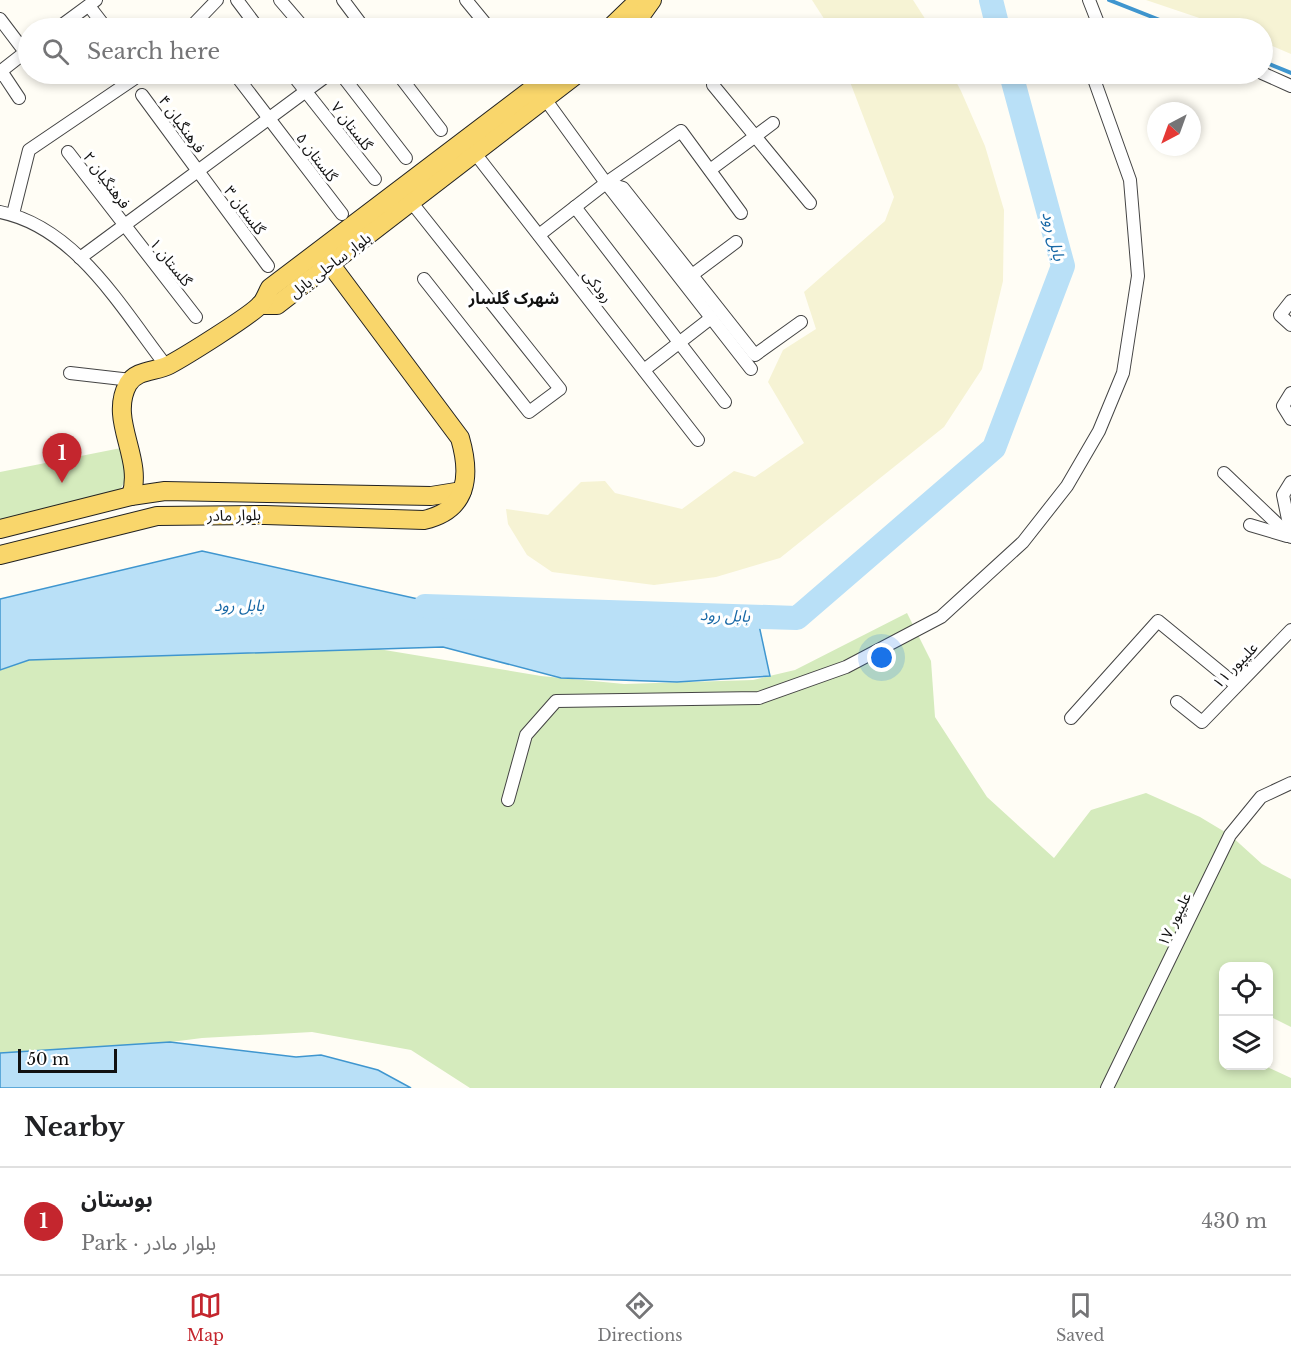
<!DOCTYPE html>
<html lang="en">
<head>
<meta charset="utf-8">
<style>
	:root { --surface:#fff; --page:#f6f6f6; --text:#202124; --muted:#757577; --line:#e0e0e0; --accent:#c4262e }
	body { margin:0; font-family:"Libre Baskerville","Noto Sans Arabic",serif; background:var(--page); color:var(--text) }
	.controls { position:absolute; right:18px; bottom:18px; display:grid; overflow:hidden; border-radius:12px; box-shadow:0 3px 9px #0003 }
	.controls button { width:54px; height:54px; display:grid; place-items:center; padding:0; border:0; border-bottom:2px solid var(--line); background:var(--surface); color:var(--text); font:30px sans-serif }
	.compass { position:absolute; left:1147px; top:102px; width:54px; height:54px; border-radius:50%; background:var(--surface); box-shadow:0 3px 9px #0003; rotate:221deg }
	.scale { position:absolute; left:18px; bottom:15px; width:99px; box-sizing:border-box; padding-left:6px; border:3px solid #111; border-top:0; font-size:16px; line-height:21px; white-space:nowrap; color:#111; -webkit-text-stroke:4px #fff; paint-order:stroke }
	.you { position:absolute; left:882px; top:658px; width:21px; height:21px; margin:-15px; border:4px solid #fff; border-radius:50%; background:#1a73e8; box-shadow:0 0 0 9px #1a73e833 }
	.badge { display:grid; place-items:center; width:39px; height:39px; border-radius:50%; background:var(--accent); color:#fff; font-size:20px; font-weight:700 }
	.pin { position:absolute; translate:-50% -50px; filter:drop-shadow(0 2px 3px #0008) }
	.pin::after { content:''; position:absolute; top:32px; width:21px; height:18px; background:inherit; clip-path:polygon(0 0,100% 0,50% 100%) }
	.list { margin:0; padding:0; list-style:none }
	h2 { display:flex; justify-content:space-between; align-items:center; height:78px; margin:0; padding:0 24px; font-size:26px }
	h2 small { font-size:20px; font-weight:400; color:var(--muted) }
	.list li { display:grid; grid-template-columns:39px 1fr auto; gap:18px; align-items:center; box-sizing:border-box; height:108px; padding:0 24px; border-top:2px solid var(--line) }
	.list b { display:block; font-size:22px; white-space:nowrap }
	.list p { margin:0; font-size:20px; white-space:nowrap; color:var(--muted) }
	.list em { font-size:20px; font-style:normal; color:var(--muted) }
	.icon { flex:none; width:33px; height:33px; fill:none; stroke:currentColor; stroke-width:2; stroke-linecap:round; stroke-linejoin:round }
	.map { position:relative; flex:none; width:1291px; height:1088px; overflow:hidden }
	.search { position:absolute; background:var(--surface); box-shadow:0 3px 9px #0003; left:18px; right:18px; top:18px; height:66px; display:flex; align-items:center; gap:15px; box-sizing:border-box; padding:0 21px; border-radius:33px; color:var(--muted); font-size:22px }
	.sheet { height:186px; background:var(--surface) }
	nav { display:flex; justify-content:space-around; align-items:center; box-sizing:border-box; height:84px; border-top:2px solid var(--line); background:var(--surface); font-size:16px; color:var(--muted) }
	nav a { display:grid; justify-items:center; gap:3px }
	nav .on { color:var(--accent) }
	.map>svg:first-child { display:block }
	.farmland { fill:#f6f3d4 }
	.green { fill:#d5ebbd }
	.water { fill:#b9e0f7; stroke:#3f96cf; stroke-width:1.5 }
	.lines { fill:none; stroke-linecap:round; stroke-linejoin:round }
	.stream { stroke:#3f96cf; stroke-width:4 }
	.river { stroke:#b9e0f7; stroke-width:24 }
	.minor-casing { stroke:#444; stroke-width:14 }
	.primary-casing { stroke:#222; stroke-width:20 }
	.minor { stroke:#fff; stroke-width:12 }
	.primary { stroke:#f9d66b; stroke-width:18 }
	.labels { text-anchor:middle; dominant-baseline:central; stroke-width:6; stroke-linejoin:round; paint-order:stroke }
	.street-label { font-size:15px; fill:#111; stroke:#fff }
	.water-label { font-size:16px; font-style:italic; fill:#1768a6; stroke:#fff }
	.neighbourhood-label { font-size:16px; font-weight:bold; fill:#111; stroke:#fff }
</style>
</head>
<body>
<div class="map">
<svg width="1291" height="1088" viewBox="0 0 1291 1088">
	<rect width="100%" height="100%" fill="#fffdf5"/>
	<!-- farmland -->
	<g class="farmland">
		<polygon points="812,0 913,0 931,28 830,28"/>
		<polygon points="1146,0 1291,0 1291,54 1263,42 1262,28 1229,28"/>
		<polygon points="847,74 952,74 961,91 985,146 1004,210 1003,281 982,369 944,427 780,558 716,577 654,585 552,572 527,555 508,524 506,509 548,515 581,482 605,481 615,493 682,509 734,471 755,477 804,443 768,382 783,350 816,329 804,292 885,221 894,197"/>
	</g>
	<!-- green -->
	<g class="green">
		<polygon points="121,448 128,475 120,490 0,520 0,472"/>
		<polygon points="907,613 931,661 935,717 987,797 1054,858 1091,810 1146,793 1200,817 1230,835 1262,864 1291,879 1291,1027 1269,1016 1268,966 1224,966 1224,1066 1265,1066 1291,1078 1291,1088 470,1088 411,1050 312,1032 202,1038 124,1048 0,1054 0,668 102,638 330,641 541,676 624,684 753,680 795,670"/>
	</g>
	<!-- water -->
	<g class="water">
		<polygon points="202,551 454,607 757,616 770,676 677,682 561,678 443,647 29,660 0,670 0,599"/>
		<polygon points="170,1042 296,1057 321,1055 378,1070 411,1088 0,1088 0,1053"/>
	</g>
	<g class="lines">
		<!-- stream -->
		<g class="stream">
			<polyline points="1109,0 1180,28"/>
			<polyline points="1262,61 1291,73"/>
		</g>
		<!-- river -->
		<g class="river">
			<polyline points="991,0 998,28"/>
			<polyline points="425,606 797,618 994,448 1063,266 1011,74"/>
		</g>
		<!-- minor casing -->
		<g class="minor-casing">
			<g id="minor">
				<polyline points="237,0 258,28"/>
				<polyline points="280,0 304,28"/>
				<polyline points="343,0 364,28"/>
				<polyline points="466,0 489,28"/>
				<polyline points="1089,0 1100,28"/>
				<polyline points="89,6 106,28"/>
				<polyline points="0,19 25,52"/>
				<polyline points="58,28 96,0"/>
				<polyline points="190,28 217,0"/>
				<polyline points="1118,28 1120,28"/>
				<polyline points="1,71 19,98"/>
				<polyline points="0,72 28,50"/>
				<polyline points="1262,73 1291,86"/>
				<polyline points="235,74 342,214"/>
				<polyline points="292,74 375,179"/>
				<polyline points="341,74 406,158"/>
				<polyline points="398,74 441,130"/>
				<polyline points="527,74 606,183 751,369"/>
				<polyline points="713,85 810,203"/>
				<polyline points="142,95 268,266"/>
				<polyline points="68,152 196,317"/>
				<polyline points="474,152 698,440"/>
				<polyline points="710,170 773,123"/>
				<polyline points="606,183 623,188 755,355 801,322"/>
				<polyline points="412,203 560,389 529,412 424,279"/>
				<polyline points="575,207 725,402"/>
				<path d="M 0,212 C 76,227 122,309 167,367"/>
				<polyline points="13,214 29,150 141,74"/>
				<polyline points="539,235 606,183 681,131 741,213"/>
				<polyline points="80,258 329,74"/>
				<polyline points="692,275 736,242"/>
				<polyline points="1291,301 1280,315 1291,325"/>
				<polyline points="644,370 711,318"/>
				<polyline points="70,373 131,380"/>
				<polyline points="1291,393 1283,406 1291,419"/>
				<polyline points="1224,473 1291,537"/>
				<polyline points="1291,482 1283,495 1291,534"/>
				<polyline points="1250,525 1287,536"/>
				<polyline points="1177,702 1202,722 1291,630"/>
				<polyline points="1071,718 1158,621 1236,685"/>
				<polyline points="508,800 526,735 556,701 759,698 846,667 941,617 1023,542 1067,486 1099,431 1123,373 1138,276 1130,180 1095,82 1095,74"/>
				<polyline points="1107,1088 1230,835 1261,797 1291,783"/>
			</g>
		</g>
		<!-- primary casing -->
		<g class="primary-casing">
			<g id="primary">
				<polyline points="610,28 639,0"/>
				<polyline points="632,28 652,0"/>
				<polyline points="260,305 277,305 577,74"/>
				<path d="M 131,496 C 144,458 108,420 128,384 C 137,369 156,372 169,365 C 184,357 252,315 261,304 C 265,300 267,293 270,288 L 552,74"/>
				<polyline points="0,529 131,496 165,491 431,496 462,491"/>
				<path d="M 0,555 L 157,516 L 265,515 L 424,520 C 468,510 471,476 460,438 L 331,265"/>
			</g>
		</g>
		<!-- minor -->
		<use href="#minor" class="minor"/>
		<!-- primary -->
		<use href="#primary" class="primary"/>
	</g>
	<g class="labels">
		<!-- street labels -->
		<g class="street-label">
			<text transform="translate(182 124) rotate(54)">فرهنگیان ۴</text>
			<text transform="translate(352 126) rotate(52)">گلستان ۷</text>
			<text transform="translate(317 157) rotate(53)">گلستان ۵</text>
			<text transform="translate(107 180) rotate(53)">فرهنگیان ۲</text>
			<text transform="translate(245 210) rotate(53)">گلستان ۳</text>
			<text transform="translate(171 262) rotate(51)">گلستان ۱</text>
			<text transform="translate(330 265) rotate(-37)">بلوار ساحلی بابل</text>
			<text transform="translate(598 286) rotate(52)">رودکی</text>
			<text transform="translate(234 515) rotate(-1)">بلوار مادر</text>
			<text transform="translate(1235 665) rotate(-46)">علیپور ۱۱</text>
			<text transform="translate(1174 919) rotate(-64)">علیپور ۱۷</text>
		</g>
		<!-- water labels -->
		<g class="water-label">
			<text transform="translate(1054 236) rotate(76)">بابل رود</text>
			<text x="239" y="605">بابل رود</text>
			<text transform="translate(725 615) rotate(2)">بابل رود</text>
		</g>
		<!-- neighbourhood labels -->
		<g class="neighbourhood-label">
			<text x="514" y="298">شهرک گلسار</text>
		</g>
	</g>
</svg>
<div class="controls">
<button><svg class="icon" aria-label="locate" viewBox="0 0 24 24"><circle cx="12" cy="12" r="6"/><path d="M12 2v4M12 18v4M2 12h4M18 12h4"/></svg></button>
<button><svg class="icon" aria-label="layers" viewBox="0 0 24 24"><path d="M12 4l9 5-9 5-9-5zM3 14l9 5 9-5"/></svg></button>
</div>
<svg class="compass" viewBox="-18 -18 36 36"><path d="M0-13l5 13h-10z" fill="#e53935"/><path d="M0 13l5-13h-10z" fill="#757577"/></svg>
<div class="scale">50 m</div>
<div class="you"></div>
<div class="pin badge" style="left:62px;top:483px">1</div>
<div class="search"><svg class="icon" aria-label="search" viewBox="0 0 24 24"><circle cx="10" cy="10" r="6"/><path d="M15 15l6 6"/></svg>Search here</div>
</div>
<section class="sheet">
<h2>Nearby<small></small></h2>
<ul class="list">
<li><span class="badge">1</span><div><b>بوستان</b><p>Park · بلوار مادر</p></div><em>430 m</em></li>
</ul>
</section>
<nav>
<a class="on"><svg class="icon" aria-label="map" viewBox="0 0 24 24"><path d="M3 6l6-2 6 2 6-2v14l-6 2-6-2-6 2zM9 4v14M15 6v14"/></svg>Map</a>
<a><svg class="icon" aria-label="directions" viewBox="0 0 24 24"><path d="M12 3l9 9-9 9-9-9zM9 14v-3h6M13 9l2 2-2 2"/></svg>Directions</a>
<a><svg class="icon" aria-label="saved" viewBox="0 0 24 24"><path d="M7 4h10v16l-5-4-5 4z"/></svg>Saved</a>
</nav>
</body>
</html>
